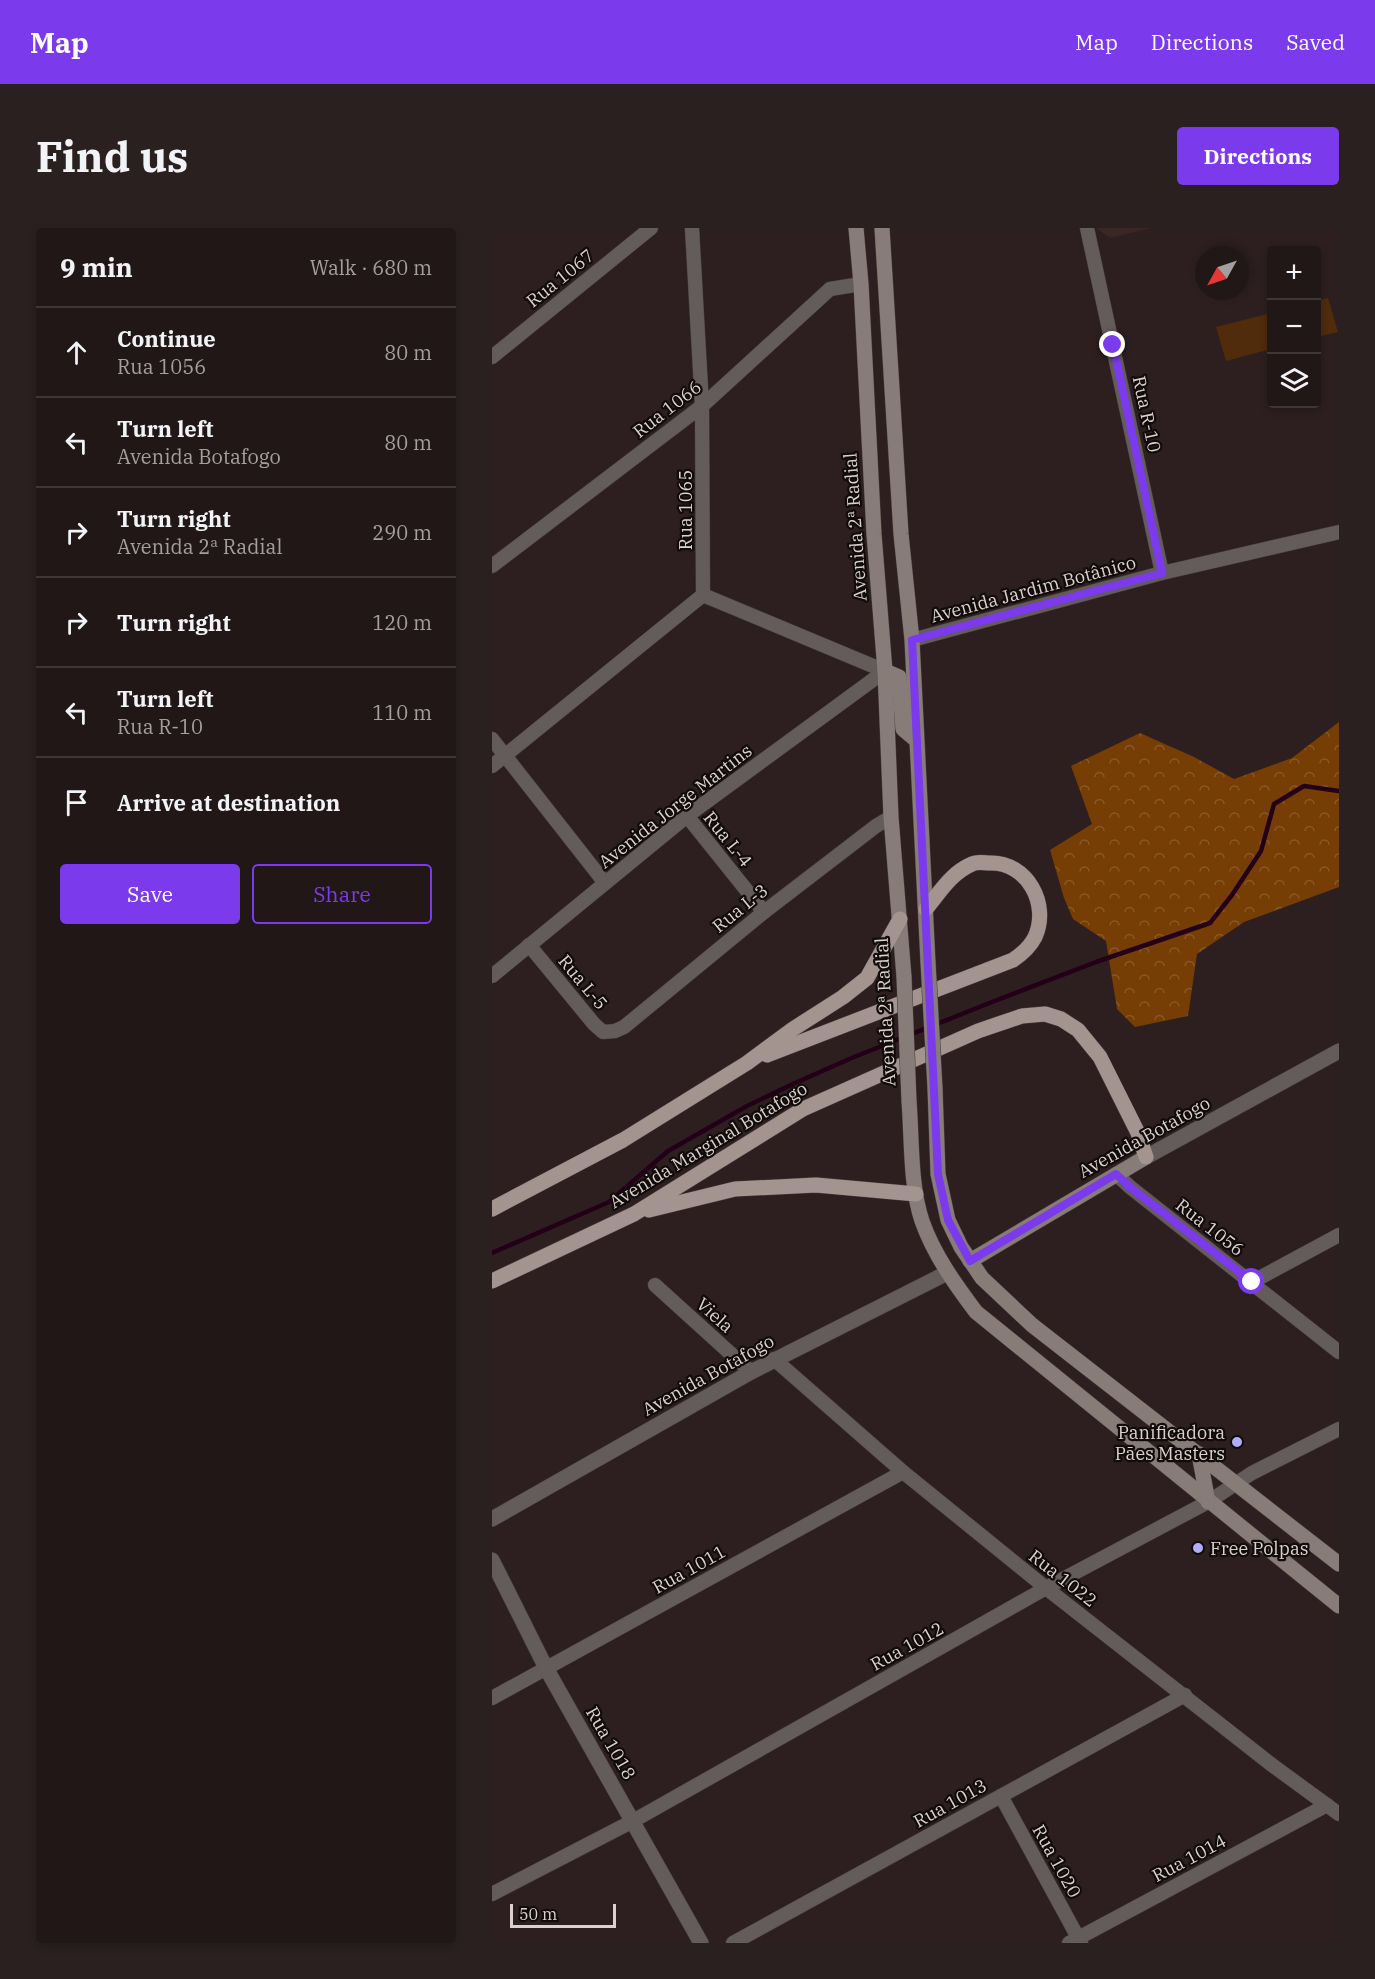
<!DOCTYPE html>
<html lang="en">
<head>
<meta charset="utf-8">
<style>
	:root { --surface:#221717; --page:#2a2020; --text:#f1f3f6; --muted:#a29fa1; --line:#3f3636; --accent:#7c3aed }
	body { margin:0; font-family:"IBM Plex Serif",serif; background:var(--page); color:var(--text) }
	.controls { position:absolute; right:18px; top:18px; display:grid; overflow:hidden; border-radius:6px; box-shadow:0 3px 9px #0003 }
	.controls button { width:54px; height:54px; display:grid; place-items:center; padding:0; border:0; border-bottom:2px solid var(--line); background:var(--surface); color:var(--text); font:30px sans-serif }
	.compass { position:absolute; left:703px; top:18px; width:54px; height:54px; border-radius:50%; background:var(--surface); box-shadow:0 3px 9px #0003; rotate:230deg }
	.scale { position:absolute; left:18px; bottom:15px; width:106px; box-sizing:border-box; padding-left:6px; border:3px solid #dbd1d1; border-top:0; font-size:16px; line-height:21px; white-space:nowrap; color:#dbd1d1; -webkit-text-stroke:4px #110b0a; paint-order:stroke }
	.stop { position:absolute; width:18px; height:18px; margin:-14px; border:4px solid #7c3aed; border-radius:50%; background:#fff }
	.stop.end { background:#7c3aed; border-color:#fff; box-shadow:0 2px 6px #0008 }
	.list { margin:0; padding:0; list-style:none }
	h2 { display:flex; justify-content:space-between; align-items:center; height:78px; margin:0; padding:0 24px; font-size:26px }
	h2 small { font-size:20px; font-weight:400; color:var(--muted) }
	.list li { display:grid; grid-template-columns:39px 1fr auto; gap:18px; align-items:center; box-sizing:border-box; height:90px; padding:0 24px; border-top:2px solid var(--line) }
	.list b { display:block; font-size:22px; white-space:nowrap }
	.list p { margin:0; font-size:20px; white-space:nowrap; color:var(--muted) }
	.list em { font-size:20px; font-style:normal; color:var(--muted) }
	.actions { display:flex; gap:12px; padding:18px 24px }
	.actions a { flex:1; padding:14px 0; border:2px solid var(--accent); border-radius:6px; text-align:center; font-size:21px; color:var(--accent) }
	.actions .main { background:var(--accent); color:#fff }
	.icon { flex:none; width:33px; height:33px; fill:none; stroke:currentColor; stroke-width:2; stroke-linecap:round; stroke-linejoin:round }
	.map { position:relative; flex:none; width:847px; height:1715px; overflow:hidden; border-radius:6px }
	header { display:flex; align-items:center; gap:36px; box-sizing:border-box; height:84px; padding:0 30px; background:var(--accent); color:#fff }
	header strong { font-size:28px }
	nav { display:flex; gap:33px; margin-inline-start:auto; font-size:21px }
	.intro { display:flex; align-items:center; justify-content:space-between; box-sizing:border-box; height:144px; padding:0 36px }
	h1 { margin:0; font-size:42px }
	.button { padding:15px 27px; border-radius:6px; background:var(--accent); color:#fff; font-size:21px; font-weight:700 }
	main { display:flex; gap:36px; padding:0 36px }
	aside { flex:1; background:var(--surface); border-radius:6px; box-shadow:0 3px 9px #0003 }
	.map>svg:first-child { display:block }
	.built { fill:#3b2626 }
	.forest { fill:url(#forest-crowns) }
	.green { fill:#502b0c }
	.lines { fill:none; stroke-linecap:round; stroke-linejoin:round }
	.stream { stroke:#230018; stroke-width:4.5 }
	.minor-casing { stroke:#493b3b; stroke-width:15 }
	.tertiary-casing { stroke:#493b3b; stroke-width:16 }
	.secondary-casing { stroke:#493b3b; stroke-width:16 }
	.primary-casing { stroke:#493b3b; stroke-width:16 }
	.minor { stroke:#635c5a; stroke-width:14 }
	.tertiary { stroke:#635c5a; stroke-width:15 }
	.secondary { stroke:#877c78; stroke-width:15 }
	.primary { stroke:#a39490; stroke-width:15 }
	.secondary-bridge-casing { stroke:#493b3b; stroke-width:16; stroke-linecap:butt }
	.secondary-bridge { stroke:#877c78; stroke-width:15 }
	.route { stroke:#7c3aed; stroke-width:8 }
	.poi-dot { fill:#b0aefa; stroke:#110b0a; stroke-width:2 }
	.labels { text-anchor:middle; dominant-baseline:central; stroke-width:4.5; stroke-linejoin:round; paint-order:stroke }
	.street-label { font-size:18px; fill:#dbd1d1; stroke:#110b0a }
	.poi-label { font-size:18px; fill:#dbd1d1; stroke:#110b0a; text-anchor:end }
</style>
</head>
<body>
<header>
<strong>Map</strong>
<nav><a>Map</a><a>Directions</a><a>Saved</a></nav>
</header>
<div class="intro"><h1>Find us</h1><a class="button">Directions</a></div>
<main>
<aside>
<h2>9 min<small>Walk · 680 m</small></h2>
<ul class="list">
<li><svg class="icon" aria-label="ahead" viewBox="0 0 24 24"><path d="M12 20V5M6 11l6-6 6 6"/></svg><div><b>Continue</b><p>Rua 1056</p></div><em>80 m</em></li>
<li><svg class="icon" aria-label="left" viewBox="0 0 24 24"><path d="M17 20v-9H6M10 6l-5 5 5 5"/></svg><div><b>Turn left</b><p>Avenida Botafogo</p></div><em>80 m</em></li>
<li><svg class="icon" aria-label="right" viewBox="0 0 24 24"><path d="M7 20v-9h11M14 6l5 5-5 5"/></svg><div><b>Turn right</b><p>Avenida 2ª Radial</p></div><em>290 m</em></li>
<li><svg class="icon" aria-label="right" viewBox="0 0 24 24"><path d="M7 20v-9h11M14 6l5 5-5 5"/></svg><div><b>Turn right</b></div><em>120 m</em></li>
<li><svg class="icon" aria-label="left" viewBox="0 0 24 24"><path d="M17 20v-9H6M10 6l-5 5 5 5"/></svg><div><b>Turn left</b><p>Rua R-10</p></div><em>110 m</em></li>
<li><svg class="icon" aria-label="arrive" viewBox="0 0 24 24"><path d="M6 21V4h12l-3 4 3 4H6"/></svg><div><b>Arrive at destination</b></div></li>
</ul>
<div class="actions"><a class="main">Save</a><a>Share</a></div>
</aside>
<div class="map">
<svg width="847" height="1715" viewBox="0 0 847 1715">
	<defs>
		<pattern id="forest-crowns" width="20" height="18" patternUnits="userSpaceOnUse" patternTransform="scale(1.5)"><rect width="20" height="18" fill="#763d04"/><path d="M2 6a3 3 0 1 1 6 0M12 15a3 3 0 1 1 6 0" fill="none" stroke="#895828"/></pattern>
	</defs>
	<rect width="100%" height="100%" fill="#2d1f1f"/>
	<!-- built -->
	<polygon class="built" points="604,0 658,0 618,10"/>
	<!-- forest -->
	<polygon class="forest" points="847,494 847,659 752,694 705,726 696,788 643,799 625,781 614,713 581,691 572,670 558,622 600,596 579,538 648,505 702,529 742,551 800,530"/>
	<!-- green -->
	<g class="green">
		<polygon points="836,70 846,104 825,109 825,73"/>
		<polygon points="779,85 779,121 734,133 724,99"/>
	</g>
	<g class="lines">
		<!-- stream -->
		<polyline class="stream" points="0,1025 117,974 176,923 255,878 303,855 362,829 500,774 604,734 718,695 740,667 769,623 782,576 812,558 847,563"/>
		<!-- minor casing -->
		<g class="minor-casing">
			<g id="minor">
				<polyline points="200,0 210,178 211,367 393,443"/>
				<polyline points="595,0 670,345"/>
				<polyline points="0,129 159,0"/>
				<polyline points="0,338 210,178 338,61 369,56"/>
				<polyline points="420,412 670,345 847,304"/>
				<polyline points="0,511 113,655"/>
				<polyline points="0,538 211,367"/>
				<polyline points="195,588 272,684"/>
				<polyline points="37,717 102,796 111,804 123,803 132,799 272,684 384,598 399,589"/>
				<polyline points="0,748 195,588 393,443"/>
				<polyline points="624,946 638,959 847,1124"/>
				<polyline points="760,1054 847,1007"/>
				<polyline points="163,1057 259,1144"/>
				<polyline points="282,1131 411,1244 554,1360 780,1537 847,1586"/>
				<polyline points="0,1470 411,1244"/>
				<polyline points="509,1568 589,1715"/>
				<polyline points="0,1666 141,1593 554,1360 716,1274 760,1245 847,1201"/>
				<polyline points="241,1715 693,1467"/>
				<polyline points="577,1715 835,1577"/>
			</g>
		</g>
		<!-- tertiary casing -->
		<g class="tertiary-casing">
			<g id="tertiary">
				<polyline points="654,929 847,823"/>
				<polyline points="0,1291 259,1144 455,1045"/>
				<polyline points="0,1332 54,1440 209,1715"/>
			</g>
		</g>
		<!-- secondary casing -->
		<g class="secondary-casing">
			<g id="secondary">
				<polyline points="364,0 369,56 382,306 393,443 399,589 412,749"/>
				<polyline points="390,0 409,306 420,412 436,734"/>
				<polyline points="393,443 407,449 411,501 424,512"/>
				<polyline points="443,860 446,946 456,992 469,1019 490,1050 540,1097 847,1336"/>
				<path d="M 417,873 C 420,911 418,957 430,993 C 442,1027 463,1056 484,1084 L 847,1378"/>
				<polyline points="478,1033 654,929"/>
				<polyline points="707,1226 716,1274"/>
			</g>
		</g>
		<!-- primary casing -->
		<g class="primary-casing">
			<g id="primary">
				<path d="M 275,827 L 521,732 C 530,726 538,719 543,709 C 558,676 535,634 498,635 C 493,635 485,633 480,636 C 459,645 448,664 434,681"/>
				<polyline points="0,981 131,912 255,835 301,801 351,769 375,750 408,691"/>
				<polyline points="157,982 243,961 324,957 424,966"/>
				<polyline points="0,1053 142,986 311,881 486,803 530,788 553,786 569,791 586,802 608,829 646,905 654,929"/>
			</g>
		</g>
		<!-- minor -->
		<use href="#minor" class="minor"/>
		<!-- tertiary -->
		<use href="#tertiary" class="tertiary"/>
		<!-- secondary -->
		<use href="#secondary" class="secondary"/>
		<!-- primary -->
		<use href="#primary" class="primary"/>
		<!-- secondary-bridge casing -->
		<g class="secondary-bridge-casing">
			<g id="secondary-bridge">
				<polyline points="436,734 443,860"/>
				<polyline points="412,749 417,873"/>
			</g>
		</g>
		<!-- secondary-bridge -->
		<use href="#secondary-bridge" class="secondary-bridge"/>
	</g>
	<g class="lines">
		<!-- route -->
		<polyline class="route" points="621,117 670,345 420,412 446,946 456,992 478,1033 624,946 638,959 760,1054"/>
	</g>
	<!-- markers -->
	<g class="poi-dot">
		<circle cx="745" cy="1214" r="6"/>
		<circle cx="706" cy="1320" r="6"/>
	</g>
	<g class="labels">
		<!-- street labels -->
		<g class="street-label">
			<text transform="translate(68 50) rotate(-39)">Rua 1067</text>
			<text transform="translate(175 181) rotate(-38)">Rua 1066</text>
			<text transform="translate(655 186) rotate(78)">Rua R-10</text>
			<text transform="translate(193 282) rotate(-90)">Rua 1065</text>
			<text transform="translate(363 299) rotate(-94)">Avenida 2ª Radial</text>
			<text transform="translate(541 361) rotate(-15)">Avenida Jardim Botânico</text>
			<text transform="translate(183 578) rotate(-38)">Avenida Jorge Martins</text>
			<text transform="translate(236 611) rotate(51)">Rua L-4</text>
			<text transform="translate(248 680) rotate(-39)">Rua L-3</text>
			<text transform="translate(91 754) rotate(50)">Rua L-5</text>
			<text transform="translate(393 784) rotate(-93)">Avenida 2ª Radial</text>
			<text transform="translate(652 909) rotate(-29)">Avenida Botafogo</text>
			<text transform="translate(216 917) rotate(-31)">Avenida Marginal Botafogo</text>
			<text transform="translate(718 999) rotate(38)">Rua 1056</text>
			<text transform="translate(223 1087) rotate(42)">Viela</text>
			<text transform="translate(216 1147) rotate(-29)">Avenida Botafogo</text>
			<text transform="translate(197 1341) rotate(-29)">Rua 1011</text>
			<text transform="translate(571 1350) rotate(38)">Rua 1022</text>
			<text transform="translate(415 1418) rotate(-29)">Rua 1012</text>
			<text transform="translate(119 1515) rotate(60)">Rua 1018</text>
			<text transform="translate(458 1575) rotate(-29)">Rua 1013</text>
			<text transform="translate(697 1630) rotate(-28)">Rua 1014</text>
			<text transform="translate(565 1633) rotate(61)">Rua 1020</text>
		</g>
		<!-- poi labels -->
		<g class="poi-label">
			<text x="733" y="1204">Panificadora<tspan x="733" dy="21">Pães Masters</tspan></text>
			<text x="718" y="1320" text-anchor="start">Free Polpas</text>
		</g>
	</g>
</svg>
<div class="controls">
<button>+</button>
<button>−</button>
<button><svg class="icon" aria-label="layers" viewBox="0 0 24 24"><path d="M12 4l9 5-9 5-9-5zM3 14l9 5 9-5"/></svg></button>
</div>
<svg class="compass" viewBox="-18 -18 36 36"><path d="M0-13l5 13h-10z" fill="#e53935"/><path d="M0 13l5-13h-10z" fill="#a29fa1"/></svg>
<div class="scale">50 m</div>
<div class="stop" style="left:760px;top:1054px"></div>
<div class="stop end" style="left:621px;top:117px"></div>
</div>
</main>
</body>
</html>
